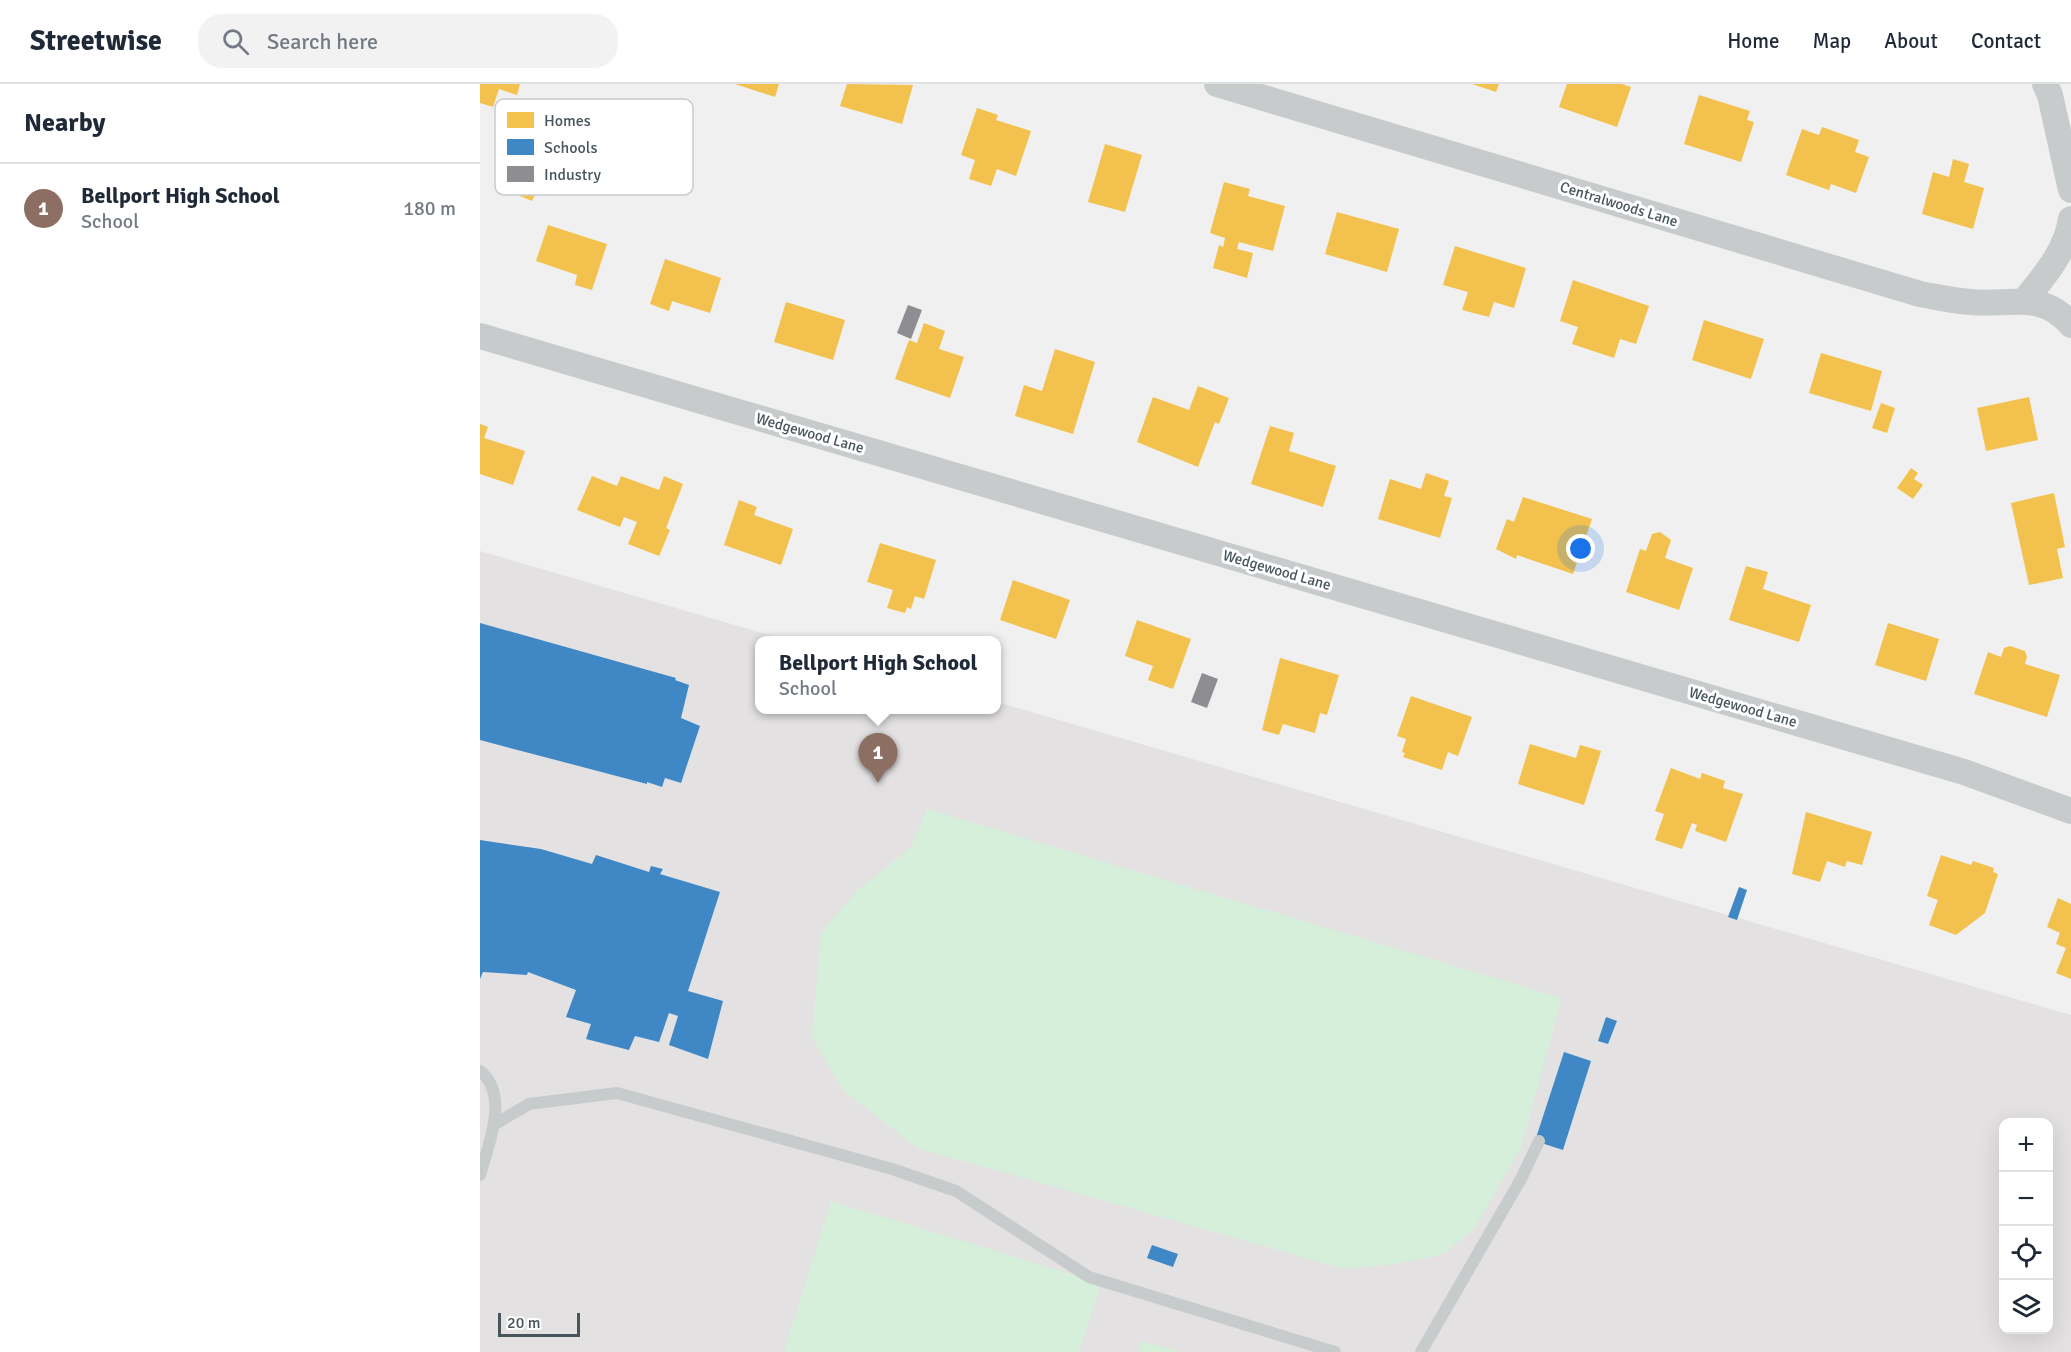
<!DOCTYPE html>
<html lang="en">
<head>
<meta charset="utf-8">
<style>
	:root { --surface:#fff; --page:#f2f2f3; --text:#1f2937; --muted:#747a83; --line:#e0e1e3; --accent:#838c90 }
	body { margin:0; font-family:Signika,sans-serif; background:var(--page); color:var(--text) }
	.controls { position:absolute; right:18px; bottom:18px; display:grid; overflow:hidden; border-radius:12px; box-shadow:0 6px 24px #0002 }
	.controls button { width:54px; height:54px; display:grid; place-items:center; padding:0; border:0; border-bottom:2px solid var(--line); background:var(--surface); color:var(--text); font:30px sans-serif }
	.scale { position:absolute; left:18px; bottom:15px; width:82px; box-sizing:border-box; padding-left:6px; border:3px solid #48565c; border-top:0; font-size:16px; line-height:21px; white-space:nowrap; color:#48565c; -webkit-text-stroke:4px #fff; paint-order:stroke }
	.you { position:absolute; left:1101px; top:465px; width:21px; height:21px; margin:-15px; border:4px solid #fff; border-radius:50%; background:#1a73e8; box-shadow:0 0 0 9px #1a73e833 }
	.badge { display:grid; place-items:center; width:39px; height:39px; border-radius:50%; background:var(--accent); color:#fff; font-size:20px; font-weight:700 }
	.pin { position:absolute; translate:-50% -50px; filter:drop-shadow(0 2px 3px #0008) }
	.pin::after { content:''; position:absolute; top:32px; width:21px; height:18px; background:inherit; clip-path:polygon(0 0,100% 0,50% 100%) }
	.popup { position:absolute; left:275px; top:552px; width:246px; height:78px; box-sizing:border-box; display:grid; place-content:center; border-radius:12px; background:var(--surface); filter:drop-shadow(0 2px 4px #0005); font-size:20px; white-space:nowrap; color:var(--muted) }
	.popup b { font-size:22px; color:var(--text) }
	.popup::after { content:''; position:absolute; left:50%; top:100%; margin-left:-12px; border:12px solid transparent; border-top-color:var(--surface) }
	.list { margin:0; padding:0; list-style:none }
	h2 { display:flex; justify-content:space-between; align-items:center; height:78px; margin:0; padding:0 24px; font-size:26px }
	h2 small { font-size:20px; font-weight:400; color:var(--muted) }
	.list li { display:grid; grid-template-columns:39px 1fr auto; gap:18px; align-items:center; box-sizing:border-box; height:90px; padding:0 24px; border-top:2px solid var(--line) }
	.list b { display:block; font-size:22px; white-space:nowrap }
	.list p { margin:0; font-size:20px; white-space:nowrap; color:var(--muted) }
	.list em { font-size:20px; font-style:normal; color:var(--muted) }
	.icon { flex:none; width:33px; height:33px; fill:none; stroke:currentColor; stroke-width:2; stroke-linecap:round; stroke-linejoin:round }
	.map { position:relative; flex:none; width:1591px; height:1268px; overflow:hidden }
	header { display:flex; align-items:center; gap:36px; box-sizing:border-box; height:84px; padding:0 30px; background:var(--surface); border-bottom:2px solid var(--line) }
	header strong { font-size:28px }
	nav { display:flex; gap:33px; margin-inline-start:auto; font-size:21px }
	.search { width:420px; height:54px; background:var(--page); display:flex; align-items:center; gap:15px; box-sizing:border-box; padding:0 21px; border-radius:24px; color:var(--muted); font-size:22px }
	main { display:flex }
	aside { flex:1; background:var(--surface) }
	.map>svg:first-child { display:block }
	.education { fill:#e3e1e2; fill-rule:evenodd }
	.green { fill:#d6efdb }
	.homes { fill:#f2c14e }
	.schools { fill:#3f88c5 }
	.industry { fill:#8d8d92 }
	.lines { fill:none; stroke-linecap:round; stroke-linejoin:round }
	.service { stroke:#c8cbcc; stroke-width:12 }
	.minor { stroke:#c8cbcc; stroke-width:26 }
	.labels { text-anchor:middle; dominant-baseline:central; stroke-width:6; stroke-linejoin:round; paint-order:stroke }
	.street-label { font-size:15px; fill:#48565c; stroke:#fff }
	.key { fill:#fff; stroke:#c8ccce; stroke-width:1.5 }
	.key-label { font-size:16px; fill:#48565c }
</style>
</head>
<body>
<header>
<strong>Streetwise</strong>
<div class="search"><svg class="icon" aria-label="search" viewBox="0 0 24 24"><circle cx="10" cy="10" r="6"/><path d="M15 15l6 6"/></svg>Search here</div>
<nav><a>Home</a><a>Map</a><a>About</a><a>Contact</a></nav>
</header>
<main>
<aside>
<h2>Nearby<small></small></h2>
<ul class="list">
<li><span class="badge" style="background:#8d6e63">1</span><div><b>Bellport High School</b><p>School</p></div><em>180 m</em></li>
</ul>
</aside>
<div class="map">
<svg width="1591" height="1268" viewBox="0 0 1591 1268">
	<rect width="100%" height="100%" fill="#f1f0f0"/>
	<!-- education -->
	<path class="education" d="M 0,467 L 306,556 L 280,556 L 280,626 L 516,626 L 517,618 L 1591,931 L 1591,1268 L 0,1268 ZM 1524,1038 L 1568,1038 L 1568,1246 L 1524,1246 Z"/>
	<!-- green -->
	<g class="green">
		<polygon points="447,725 1082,914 1040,1066 994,1145 964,1170 915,1180 865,1185 437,1064 362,1005 332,953 341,849 378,806 431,763"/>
		<polygon points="351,1117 621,1199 599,1268 304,1268"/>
		<polygon points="661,1257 700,1268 658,1268"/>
	</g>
	<!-- homes -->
	<g class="homes">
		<polygon points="0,0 40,0 37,11 19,5 13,23 0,19"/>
		<polygon points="255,0 299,0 295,13"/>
		<polygon points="367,0 433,1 422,40 360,22"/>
		<polygon points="992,0 1019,0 1016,8"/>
		<polygon points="1087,0 1142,0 1151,3 1137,43 1079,23"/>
		<polygon points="1219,11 1270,27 1267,36 1274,38 1261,78 1204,60"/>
		<polygon points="497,24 518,31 516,36 551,47 536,92 517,85 511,102 489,95 495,76 481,71"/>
		<polygon points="1342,43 1379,56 1375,68 1389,73 1376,109 1351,100 1349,106 1306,91 1322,45 1339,51"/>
		<polygon points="34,57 48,63 43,77 28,71"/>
		<polygon points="625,60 662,71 645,128 608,118"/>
		<polygon points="1473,75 1489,80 1484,98 1504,104 1493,145 1442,130 1453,88 1469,93"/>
		<polygon points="47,97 59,102 52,117 40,112"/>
		<polygon points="744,98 770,105 768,112 805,122 793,167 759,158 757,165 773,169 767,194 733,184 739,161 743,163 745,154 730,149"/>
		<polygon points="857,128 919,145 907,188 845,170"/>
		<polygon points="68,141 127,160 112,206 95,201 97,191 56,177"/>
		<polygon points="975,162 1046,184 1034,224 1014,218 1009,233 982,226 988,208 963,201"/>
		<polygon points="185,175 241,194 230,229 192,217 189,227 170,220"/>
		<polygon points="1093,196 1169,222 1156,260 1140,255 1134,274 1092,260 1098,243 1080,237"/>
		<polygon points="306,218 365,236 353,276 294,258"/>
		<polygon points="1224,236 1284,255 1271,295 1212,276"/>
		<polygon points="444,239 465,247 459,265 484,273 470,314 415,295 429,256 437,259"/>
		<polygon points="575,265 615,278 593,350 535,332 544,301 562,307"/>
		<polygon points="1341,269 1402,287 1391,327 1329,309"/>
		<polygon points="718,302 749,314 739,340 735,338 718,383 657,358 673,313 709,326"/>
		<polygon points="1549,313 1558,356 1506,367 1497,324"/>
		<polygon points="1401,319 1415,324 1407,349 1392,344"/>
		<polygon points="0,340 8,343 4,354 45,367 33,401 0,390"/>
		<polygon points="790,342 814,349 809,367 856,382 843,423 771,400"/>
		<polygon points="1431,384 1438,389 1434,395 1443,401 1433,415 1417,404"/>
		<polygon points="946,389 969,397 964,412 972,414 960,454 898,435 910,395 941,405"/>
		<polygon points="112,392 137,402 141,392 179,406 184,392 203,400 186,444 190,446 179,472 148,460 157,438 144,433 140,443 97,426"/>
		<polygon points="1574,409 1585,463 1577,465 1583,494 1549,501 1531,419"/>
		<polygon points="1043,413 1112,435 1093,490 1037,471 1036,475 1016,465 1027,435 1034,438"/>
		<polygon points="259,416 277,423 274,431 313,445 301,481 244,461"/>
		<polygon points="1180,448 1191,456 1185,474 1213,484 1199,526 1146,508 1160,465 1166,467 1172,450"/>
		<polygon points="400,459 456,476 444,515 435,512 431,525 427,523 425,529 407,524 413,506 387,498"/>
		<polygon points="1266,482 1288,488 1283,505 1331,521 1319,558 1249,536"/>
		<polygon points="533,496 590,516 576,555 520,536"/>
		<polygon points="657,536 711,555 693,605 668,596 673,582 645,572"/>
		<polygon points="1408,539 1459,555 1446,597 1395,581"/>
		<polygon points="1530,562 1545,567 1547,573 1545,580 1580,591 1567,633 1494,610 1508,568 1521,573 1524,564"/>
		<polygon points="800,574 859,591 847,631 840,629 835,649 803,640 799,651 782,646"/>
		<polygon points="931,612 992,633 978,672 968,668 962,686 923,673 925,669 922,668 926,655 917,652"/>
		<polygon points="1050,660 1096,674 1100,661 1121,667 1104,721 1038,700"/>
		<polygon points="1191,684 1220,695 1222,689 1245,697 1243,704 1263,710 1246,758 1215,747 1217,741 1212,739 1202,765 1175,756 1184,730 1175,727"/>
		<polygon points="1326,728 1392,748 1382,781 1367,777 1365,783 1347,777 1340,798 1312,790"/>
		<polygon points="1461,771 1491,781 1493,777 1514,784 1513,788 1518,790 1505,829 1476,851 1449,841 1458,816 1447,812"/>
		<polygon points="1578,814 1591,820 1591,895 1576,889 1586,864 1576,860 1580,849 1567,843"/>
	</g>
	<!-- schools -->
	<g class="schools">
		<polygon points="0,539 196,594 195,596 209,601 201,634 220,642 201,699 185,694 182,703 167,698 167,700 0,656"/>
		<polygon points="0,756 61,765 112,780 116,771 169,788 171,782 183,785 180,790 240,808 208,907 243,917 228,975 189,961 198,932 189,929 179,958 155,952 149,966 106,955 111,940 86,933 96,906 48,888 47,891 3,888 0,895"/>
		<polygon points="1259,803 1267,806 1257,836 1248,833"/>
		<polygon points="1126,933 1137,937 1128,960 1118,957"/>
		<polygon points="1084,968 1111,977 1083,1066 1055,1057"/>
		<polygon points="672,1161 698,1170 693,1183 667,1174"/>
	</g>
	<!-- industry -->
	<g class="industry">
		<polygon points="428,221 442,226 431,255 417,249"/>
		<polygon points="722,589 738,595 727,624 711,618"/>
	</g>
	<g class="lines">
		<!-- service -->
		<g class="service">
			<path d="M 0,987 C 30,1010 8,1062 0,1091"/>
			<polyline points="15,1040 49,1020 137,1009 412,1085 476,1107 609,1193 855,1268"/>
			<polyline points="941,1268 1041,1095 1059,1057"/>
		</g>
		<!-- minor -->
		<g class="minor">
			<path d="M 737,0 L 1440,210 C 1457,213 1474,217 1491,218 C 1527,222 1563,206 1591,241"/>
			<polyline points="1565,0 1570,11 1591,106"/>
			<path d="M 1545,216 C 1565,191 1586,167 1591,135"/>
			<polyline points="0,252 1484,688 1591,727"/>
		</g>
	</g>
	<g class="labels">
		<!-- street labels -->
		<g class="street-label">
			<text transform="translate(1139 120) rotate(17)">Centralwoods Lane</text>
			<text transform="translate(330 349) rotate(16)">Wedgewood Lane</text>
			<text transform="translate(797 486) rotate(16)">Wedgewood Lane</text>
			<text transform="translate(1263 623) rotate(16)">Wedgewood Lane</text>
		</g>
	</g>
	<!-- legend -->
	<rect x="15" y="15" width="198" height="96" rx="9" class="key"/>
	<rect x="27" y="28" width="27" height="16" fill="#f2c14e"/>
	<rect x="27" y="55" width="27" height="16" fill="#3f88c5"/>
	<rect x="27" y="82" width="27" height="16" fill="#8d8d92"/>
	<g class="key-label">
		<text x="64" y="42">Homes</text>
		<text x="64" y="69">Schools</text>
		<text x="64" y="96">Industry</text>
	</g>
</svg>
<div class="controls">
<button>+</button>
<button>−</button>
<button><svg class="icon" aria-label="locate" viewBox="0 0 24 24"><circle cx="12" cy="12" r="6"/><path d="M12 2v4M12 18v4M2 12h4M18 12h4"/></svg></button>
<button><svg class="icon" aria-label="layers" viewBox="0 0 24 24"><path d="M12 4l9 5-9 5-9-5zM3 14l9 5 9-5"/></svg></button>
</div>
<div class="scale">20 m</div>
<div class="you"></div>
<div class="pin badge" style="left:398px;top:699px;background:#8d6e63">1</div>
<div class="popup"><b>Bellport High School</b>School</div>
</div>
</main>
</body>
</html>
